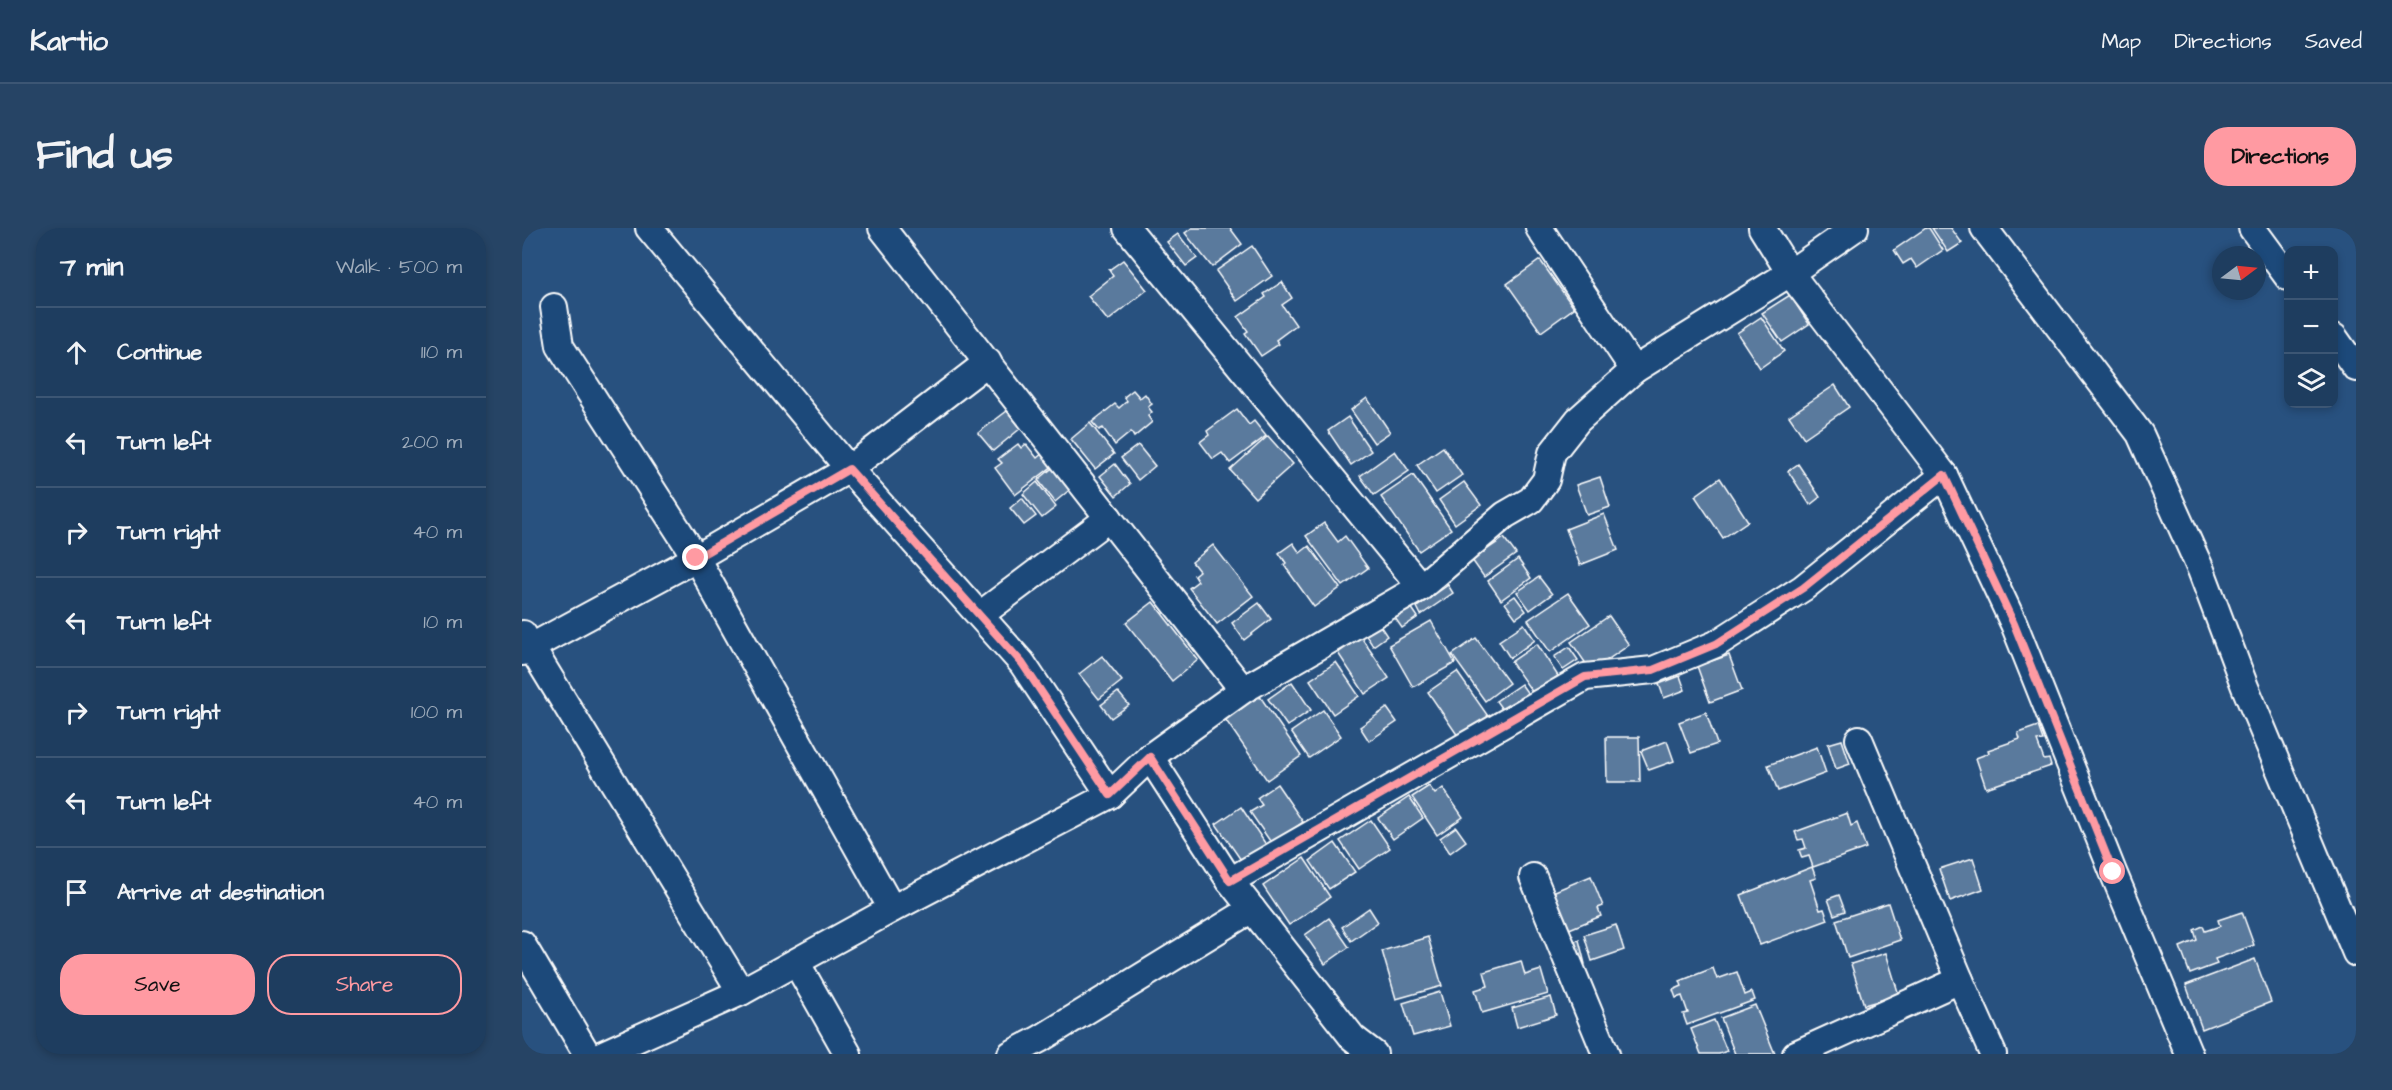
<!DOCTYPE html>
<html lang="en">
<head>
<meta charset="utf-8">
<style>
	:root { --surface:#1e3d5f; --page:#264465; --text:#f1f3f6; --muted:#a1aebd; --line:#3c5674; --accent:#ff9aa2 }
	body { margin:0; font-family:"Architects Daughter",sans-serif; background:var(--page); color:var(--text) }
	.controls { position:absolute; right:18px; top:18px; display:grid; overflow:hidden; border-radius:12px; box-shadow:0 3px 9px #0003 }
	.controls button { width:54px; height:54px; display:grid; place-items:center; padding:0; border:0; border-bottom:2px solid var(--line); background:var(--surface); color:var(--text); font:30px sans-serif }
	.compass { position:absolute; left:1690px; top:18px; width:54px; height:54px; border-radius:50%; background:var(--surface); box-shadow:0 3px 9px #0003; rotate:74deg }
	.stop { position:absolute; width:18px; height:18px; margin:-14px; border:4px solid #ff9aa2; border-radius:50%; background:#fff }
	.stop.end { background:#ff9aa2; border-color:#fff; box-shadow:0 2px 6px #0008 }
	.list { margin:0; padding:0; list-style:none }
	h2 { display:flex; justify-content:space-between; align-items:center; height:78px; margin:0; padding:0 24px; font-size:26px }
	h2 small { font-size:20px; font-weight:400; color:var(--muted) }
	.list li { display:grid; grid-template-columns:39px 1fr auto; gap:18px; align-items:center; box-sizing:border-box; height:90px; padding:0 24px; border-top:2px solid var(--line) }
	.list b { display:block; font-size:22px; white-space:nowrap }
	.list em { font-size:20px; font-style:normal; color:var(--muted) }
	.actions { display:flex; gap:12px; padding:18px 24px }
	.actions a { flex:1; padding:14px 0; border:2px solid var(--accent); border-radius:24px; text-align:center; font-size:21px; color:var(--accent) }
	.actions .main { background:var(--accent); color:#111 }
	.icon { flex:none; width:33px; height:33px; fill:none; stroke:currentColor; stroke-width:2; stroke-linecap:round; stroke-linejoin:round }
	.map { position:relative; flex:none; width:1834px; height:826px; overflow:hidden; border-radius:24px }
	header { display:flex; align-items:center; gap:36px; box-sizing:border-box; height:84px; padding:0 30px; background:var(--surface); border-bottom:2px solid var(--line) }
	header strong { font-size:28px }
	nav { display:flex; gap:33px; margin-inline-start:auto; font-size:21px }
	.intro { display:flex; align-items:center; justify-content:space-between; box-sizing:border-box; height:144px; padding:0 36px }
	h1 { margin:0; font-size:42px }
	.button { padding:15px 27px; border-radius:24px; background:var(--accent); color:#111; font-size:21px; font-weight:700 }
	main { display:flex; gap:36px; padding:0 36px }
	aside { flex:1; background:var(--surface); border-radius:24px; box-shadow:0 3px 9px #0003 }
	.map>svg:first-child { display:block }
	.building { fill:#5a7a9d; stroke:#fff; stroke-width:1.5 }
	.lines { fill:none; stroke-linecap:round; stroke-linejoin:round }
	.street-casing { stroke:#fff; stroke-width:30 }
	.street { stroke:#1f4a7a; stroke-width:26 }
	.route { stroke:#ff9aa2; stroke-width:8 }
</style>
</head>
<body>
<header>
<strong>Kartio</strong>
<nav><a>Map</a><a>Directions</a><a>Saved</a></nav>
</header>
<div class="intro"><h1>Find us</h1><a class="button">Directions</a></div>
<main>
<aside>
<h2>7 min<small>Walk · 500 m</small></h2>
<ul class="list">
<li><svg class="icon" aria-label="ahead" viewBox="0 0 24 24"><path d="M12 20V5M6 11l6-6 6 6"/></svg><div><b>Continue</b></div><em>110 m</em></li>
<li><svg class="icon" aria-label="left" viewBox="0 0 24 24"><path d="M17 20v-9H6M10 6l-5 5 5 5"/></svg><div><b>Turn left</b></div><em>200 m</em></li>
<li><svg class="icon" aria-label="right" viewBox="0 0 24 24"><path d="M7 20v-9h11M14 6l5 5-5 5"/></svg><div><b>Turn right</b></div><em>40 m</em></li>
<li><svg class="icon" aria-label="left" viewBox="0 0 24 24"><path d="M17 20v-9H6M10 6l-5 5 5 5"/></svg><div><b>Turn left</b></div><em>10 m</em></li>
<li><svg class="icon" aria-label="right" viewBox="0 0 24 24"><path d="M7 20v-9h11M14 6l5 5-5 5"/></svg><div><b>Turn right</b></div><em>100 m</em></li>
<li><svg class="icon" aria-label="left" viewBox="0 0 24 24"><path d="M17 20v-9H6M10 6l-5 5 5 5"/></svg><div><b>Turn left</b></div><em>40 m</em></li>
<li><svg class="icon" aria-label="arrive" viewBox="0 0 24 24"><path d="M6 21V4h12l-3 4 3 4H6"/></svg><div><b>Arrive at destination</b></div></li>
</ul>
<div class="actions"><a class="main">Save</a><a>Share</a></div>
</aside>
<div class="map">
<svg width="1834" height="826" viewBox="0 0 1834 826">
	<rect width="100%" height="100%" fill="#28517f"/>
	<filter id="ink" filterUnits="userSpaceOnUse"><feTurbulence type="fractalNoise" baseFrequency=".0167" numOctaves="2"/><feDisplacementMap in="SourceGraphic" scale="12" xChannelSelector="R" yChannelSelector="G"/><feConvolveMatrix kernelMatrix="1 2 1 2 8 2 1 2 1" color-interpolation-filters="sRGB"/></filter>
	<g filter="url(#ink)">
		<!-- building -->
		<g class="building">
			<polygon points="670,0 708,0 720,16 690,39 663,5"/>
			<polygon points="1404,0 1407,0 1421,22 1395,40 1389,31 1381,36 1372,22"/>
			<polygon points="1410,0 1429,0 1440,15 1426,24"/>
			<polygon points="656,6 675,30 664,38 645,14"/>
			<polygon points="730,18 750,48 715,73 694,43"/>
			<polygon points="601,32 625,62 586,93 566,68 591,48 587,42"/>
			<polygon points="1018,32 1052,80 1019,104 985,56"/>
			<polygon points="760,54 770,70 760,77 774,97 754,112 757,116 739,128 723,105 726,103 716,89 744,69 742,66"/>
			<polygon points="1268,67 1287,96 1260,114 1240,85"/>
			<polygon points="1239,89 1262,123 1238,140 1215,105"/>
			<polygon points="1313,157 1327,179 1282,210 1267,188"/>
			<polygon points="611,162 618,170 623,166 630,176 626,179 630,184 626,188 630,194 612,209 609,204 593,217 581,200 577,202 570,194 593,176 597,180 605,173 602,169"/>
			<polygon points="845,170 868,204 852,215 829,182"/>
			<polygon points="715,181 727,197 732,193 744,208 708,235 700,225 691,231 678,214 687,207 685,203"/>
			<polygon points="485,183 499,200 471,223 456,205"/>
			<polygon points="826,189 849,223 829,237 806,203"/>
			<polygon points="568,195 592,226 573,241 549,211"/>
			<polygon points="746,208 771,236 733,270 708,242"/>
			<polygon points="496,216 499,220 504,216 515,230 522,224 532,237 493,267 473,240 480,235 476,231"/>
			<polygon points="616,217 633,238 616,252 599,230"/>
			<polygon points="921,219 940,247 914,265 895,237"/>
			<polygon points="873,223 887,243 852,267 838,248"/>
			<polygon points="593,236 608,256 594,268 578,248"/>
			<polygon points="1276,236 1298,269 1288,277 1266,243"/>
			<polygon points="534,237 551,259 533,274 516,252"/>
			<polygon points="891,247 929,301 897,323 859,269"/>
			<polygon points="1078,249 1088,279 1065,287 1054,257"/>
			<polygon points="1198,250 1226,293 1201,310 1173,268"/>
			<polygon points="515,254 534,279 520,290 501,266"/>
			<polygon points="942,254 959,277 933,296 917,272"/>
			<polygon points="500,270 514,288 502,297 488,280"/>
			<polygon points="1082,286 1096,322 1058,337 1044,301"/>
			<polygon points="802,295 816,314 823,308 846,340 821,358 784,308"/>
			<polygon points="982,310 994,326 962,349 950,332"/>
			<polygon points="771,315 778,325 787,318 818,360 792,379 762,337 764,335 757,325"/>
			<polygon points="691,317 731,368 695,396 667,360 676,353 672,347 677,343 670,334"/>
			<polygon points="996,331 1009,350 979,372 966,353"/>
			<polygon points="1017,349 1030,366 1008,382 995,364"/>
			<polygon points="926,357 931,365 899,387 895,379"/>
			<polygon points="1046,365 1068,396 1028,424 1006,392"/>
			<polygon points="993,368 1004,383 994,390 983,375"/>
			<polygon points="631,374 676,432 650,453 604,395"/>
			<polygon points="737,375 749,391 722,412 710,395"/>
			<polygon points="887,376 896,389 880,400 871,387"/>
			<polygon points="1087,388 1107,417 1069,443 1049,414"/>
			<polygon points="909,393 933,435 891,459 867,417"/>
			<polygon points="857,396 865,408 851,418 843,406"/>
			<polygon points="1002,396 1013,412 988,430 977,413"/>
			<polygon points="839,409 867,450 843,466 816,425"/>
			<polygon points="954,410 987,455 963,473 930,427"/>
			<polygon points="1015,416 1036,448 1011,465 989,434"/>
			<polygon points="1047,419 1056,432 1041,442 1032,429"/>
			<polygon points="1207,427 1220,462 1188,474 1175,438"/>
			<polygon points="580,428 600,453 577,471 557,446"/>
			<polygon points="814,434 837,468 811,486 788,452"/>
			<polygon points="935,444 968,491 938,511 906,464"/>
			<polygon points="1158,448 1163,462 1142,470 1137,456"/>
			<polygon points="770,454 789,482 765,498 746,471"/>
			<polygon points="999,456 1007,467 982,484 974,473"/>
			<polygon points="596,464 607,477 589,490 579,477"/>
			<polygon points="737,467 779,528 745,552 703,491"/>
			<polygon points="865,480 875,494 847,513 838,499"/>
			<polygon points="801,482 819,508 787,530 769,504"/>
			<polygon points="1184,484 1195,516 1169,525 1157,494"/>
			<polygon points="1516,498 1521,512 1515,513 1522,532 1527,531 1529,538 1464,560 1454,530 1467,525 1466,522 1498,511 1496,505"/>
			<polygon points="1084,509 1117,509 1118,554 1085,554"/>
			<polygon points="1320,512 1328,536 1314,541 1306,516"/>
			<polygon points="1145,513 1152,533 1127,542 1119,523"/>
			<polygon points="1295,519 1304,545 1256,563 1246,537"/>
			<polygon points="755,556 781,594 750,616 728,584 740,577 735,570"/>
			<polygon points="907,558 913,566 921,560 941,589 915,607 890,569"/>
			<polygon points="887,569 901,590 871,611 856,590"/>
			<polygon points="719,579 745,618 721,635 694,596"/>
			<polygon points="1325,585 1329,598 1335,595 1344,620 1291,639 1287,628 1280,630 1277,622 1284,620 1281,611 1276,612 1273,604"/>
			<polygon points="849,592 868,620 837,641 818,613"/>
			<polygon points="934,599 944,613 928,625 918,610"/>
			<polygon points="813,615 833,644 807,661 788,633"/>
			<polygon points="782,630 808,669 767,697 741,658"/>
			<polygon points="1451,630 1461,661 1428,673 1417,641"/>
			<polygon points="1290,639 1294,650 1288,652 1298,682 1302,681 1306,692 1238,717 1219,667"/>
			<polygon points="1069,648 1081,678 1076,680 1079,688 1040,704 1026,669 1033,666 1033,663"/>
			<polygon points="1317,667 1323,683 1312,687 1306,671"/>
			<polygon points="1366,675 1378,712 1326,730 1314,692"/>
			<polygon points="847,680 856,694 829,713 820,699"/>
			<polygon points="1720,684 1732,717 1693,731 1695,736 1668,746 1658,719 1675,712 1672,702 1681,698 1683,703 1698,698 1696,692"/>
			<polygon points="807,690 827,719 803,736 783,707"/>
			<polygon points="1094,697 1102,722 1070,733 1062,707"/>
			<polygon points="906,709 920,758 874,771 860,723"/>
			<polygon points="1057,712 1063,736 1051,740 1044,715"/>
			<polygon points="1364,725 1377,767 1342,777 1329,736"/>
			<polygon points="1733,731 1749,774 1680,801 1664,757"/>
			<polygon points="999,733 1003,747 1019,742 1026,766 960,785 953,762 966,758 962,744"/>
			<polygon points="1191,740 1195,751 1215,744 1223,767 1230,764 1233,772 1165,797 1161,786 1166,785 1160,768 1154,770 1151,762 1160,758 1158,753"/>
			<polygon points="918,764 928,798 891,808 881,775"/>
			<polygon points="1029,769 1034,787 995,799 990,780"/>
			<polygon points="1233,777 1253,826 1213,826 1199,790"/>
			<polygon points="1192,792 1205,823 1197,826 1179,826 1169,801"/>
		</g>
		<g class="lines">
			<!-- street casing -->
			<g class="street-casing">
				<g id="street">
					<polyline points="127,0 327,241 500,435 588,567"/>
					<polyline points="360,0 721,462"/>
					<polyline points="605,0 899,359"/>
					<polyline points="1017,0 1112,142"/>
					<polyline points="1240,0 1268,45 1422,247 1492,396 1591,644 1667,826"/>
					<polyline points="1462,0 1618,206 1679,342 1723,459 1834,725"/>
					<polyline points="1730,0 1766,49"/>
					<polyline points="32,79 38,118 174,330 370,681"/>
					<polyline points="1812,109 1834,140"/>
					<polyline points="458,387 587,290"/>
					<polyline points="1,406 219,764"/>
					<polyline points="0,424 174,330 327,241 466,134"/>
					<polyline points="1337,511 1438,752"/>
					<polyline points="628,529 708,653 831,810 852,826"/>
					<polyline points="1011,649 1084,826"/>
					<polyline points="708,653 1063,449 1131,442 1194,416 1281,360 1422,247"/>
					<polyline points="0,716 65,826"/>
					<polyline points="274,734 326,826"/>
					<polyline points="81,826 219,764 370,681 588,567 628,529 721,462 899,359 983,287 1009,272 1024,252 1030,225 1056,192 1112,142 1268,45 1333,0"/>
					<polyline points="489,826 518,811 730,681"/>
					<polyline points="1274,826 1438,752 1471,826"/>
				</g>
			</g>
			<!-- street -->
			<use href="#street" class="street"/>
		</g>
	</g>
	<g class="lines" filter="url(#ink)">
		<!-- route -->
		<polyline class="route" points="174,330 327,241 500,435 588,567 628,529 708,653 1063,449 1131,442 1194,416 1281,360 1422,247 1492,396 1591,644"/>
	</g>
</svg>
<div class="controls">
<button>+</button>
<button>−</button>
<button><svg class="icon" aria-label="layers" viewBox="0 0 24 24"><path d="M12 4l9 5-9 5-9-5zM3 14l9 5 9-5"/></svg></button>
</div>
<svg class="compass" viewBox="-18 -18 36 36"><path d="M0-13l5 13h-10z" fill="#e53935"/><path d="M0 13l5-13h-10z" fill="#a1aebd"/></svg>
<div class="stop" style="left:1591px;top:644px"></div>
<div class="stop end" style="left:174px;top:330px"></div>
</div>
</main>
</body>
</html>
